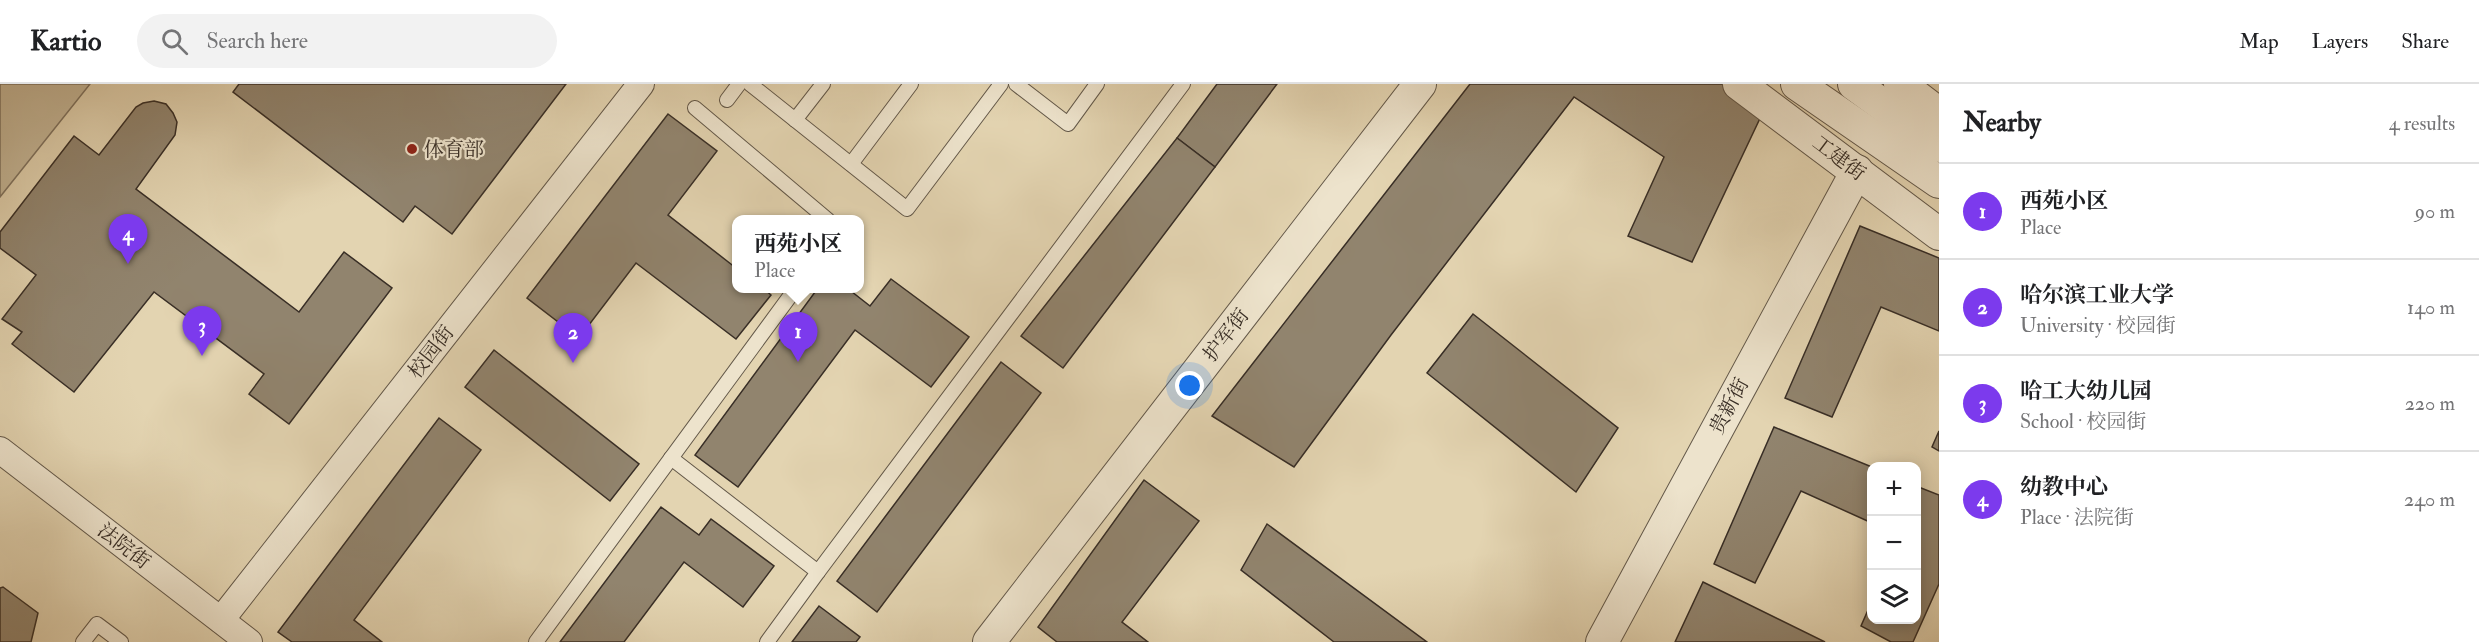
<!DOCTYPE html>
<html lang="en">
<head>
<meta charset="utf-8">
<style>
	:root { --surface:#fff; --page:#f2f2f2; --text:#202124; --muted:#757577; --line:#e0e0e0; --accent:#7c3aed }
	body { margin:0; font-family:"IM FELL Double Pica","Noto Serif SC",serif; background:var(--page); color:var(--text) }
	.controls { position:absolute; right:18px; bottom:18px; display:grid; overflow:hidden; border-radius:12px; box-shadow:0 3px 15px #0003 }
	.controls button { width:54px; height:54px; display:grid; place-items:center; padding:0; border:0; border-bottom:2px solid var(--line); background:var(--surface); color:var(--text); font:30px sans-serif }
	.you { position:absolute; left:1190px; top:302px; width:21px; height:21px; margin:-15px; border:4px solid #fff; border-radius:50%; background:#1a73e8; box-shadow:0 0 0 9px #1a73e833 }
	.badge { display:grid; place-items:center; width:39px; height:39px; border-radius:50%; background:var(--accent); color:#fff; font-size:20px; font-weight:700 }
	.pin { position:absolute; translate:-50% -50px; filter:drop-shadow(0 2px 3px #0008) }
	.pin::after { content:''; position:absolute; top:32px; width:21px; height:18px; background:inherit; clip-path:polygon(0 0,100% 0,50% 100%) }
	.popup { position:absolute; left:732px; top:131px; width:132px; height:78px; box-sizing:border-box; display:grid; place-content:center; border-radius:12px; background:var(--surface); filter:drop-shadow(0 2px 4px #0005); font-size:20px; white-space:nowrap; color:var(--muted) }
	.popup b { font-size:22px; color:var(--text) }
	.popup::after { content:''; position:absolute; left:50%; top:100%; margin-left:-12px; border:12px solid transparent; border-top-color:var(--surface) }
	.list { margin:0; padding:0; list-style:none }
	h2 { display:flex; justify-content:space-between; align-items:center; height:78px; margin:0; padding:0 24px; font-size:26px }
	h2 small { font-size:20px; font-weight:400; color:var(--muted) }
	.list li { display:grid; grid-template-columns:39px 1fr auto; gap:18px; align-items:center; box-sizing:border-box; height:96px; padding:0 24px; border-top:2px solid var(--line) }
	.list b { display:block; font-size:22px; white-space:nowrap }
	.list p { margin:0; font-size:20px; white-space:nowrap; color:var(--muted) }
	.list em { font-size:20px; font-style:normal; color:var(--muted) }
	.icon { flex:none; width:33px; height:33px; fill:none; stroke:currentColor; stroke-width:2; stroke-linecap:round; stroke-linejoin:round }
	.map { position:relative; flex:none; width:1939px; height:558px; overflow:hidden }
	header { display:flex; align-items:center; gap:36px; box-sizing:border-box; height:84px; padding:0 30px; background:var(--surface); border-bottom:2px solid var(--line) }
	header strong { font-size:28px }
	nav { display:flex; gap:33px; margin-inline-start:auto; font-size:21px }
	.search { width:420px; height:54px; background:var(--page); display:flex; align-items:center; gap:15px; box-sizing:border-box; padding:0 21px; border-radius:33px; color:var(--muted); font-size:22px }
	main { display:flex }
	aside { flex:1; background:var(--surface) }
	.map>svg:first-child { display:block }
	.green { fill:#c6b899; stroke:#7f7360; stroke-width:1.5 }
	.building { fill:#91846e; stroke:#382e26; stroke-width:1.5 }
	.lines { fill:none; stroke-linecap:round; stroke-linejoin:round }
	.service-casing { stroke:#635849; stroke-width:16 }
	.minor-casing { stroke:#635849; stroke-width:28 }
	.tertiary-casing { stroke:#635849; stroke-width:34 }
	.service { stroke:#ede3cc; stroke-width:14 }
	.minor { stroke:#ede3cc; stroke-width:26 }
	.tertiary { stroke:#ede3cc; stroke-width:32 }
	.poi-dot { fill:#8f2418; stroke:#ede3cc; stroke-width:2 }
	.labels { text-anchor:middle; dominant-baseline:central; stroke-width:4.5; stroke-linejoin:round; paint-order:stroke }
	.poi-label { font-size:20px; fill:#382e26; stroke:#ede3cc; text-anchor:start }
	.street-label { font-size:20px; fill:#382e26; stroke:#ede3cc }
</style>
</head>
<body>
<header>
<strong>Kartio</strong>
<div class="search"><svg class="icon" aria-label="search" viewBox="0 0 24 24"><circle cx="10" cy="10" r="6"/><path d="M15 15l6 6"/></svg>Search here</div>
<nav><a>Map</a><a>Layers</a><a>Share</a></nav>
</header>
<main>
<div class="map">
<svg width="1939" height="558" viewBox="0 0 1939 558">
	<rect width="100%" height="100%" fill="#e3d4b1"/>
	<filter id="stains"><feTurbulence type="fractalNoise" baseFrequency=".00333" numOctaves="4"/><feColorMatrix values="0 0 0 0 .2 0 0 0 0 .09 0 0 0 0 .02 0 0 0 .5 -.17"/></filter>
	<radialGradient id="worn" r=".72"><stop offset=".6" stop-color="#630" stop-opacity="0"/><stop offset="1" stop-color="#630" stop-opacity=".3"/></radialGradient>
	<!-- green -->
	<polygon class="green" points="0,0 90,0 0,113"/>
	<!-- building -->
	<g class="building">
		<polygon points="239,0 566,0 452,150 415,122 403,138 233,8"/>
		<polygon points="1217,0 1277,0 1215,83 1177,54"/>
		<polygon points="1470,0 1723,0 1763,28 1692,178 1628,152 1664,73 1574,13 1391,251 1294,383 1212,332"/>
		<polygon points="154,17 166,20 173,29 177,38 175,51 136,105 299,228 344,168 392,204 289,340 249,310 264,290 154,208 74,308 12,260 22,248 2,235 36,191 0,164 0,148 74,52 99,71 136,23 143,19"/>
		<polygon points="668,30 717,67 668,131 736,184 736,204 763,204 771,211 736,255 636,179 579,254 527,214"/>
		<polygon points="1177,54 1215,83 1063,284 1021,252"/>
		<polygon points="1860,142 1939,174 1939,247 1881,223 1832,333 1785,314"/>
		<polygon points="891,195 969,253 931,303 855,246 738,403 695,371 818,204 847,204 870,222"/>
		<polygon points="1473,230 1618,344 1576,408 1427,289"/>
		<polygon points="494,266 639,380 610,417 465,303"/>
		<polygon points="1001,278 1041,309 877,528 837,497"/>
		<polygon points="439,334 481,366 354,536 382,558 292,558 278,548"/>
		<polygon points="1774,343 1872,383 1872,439 1801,407 1755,499 1714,480"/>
		<polygon points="1939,347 1939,367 1932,363"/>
		<polygon points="1144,396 1199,437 1122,538 1148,558 1057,558 1038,543"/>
		<polygon points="1916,402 1939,411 1939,500 1913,558 1891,558 1861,542 1872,517 1872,536 1916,536"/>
		<polygon points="661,423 699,451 711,435 774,482 743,523 684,478 624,558 560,558"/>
		<polygon points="1267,440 1427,558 1334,558 1241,486"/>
		<polygon points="1703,498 1825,558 1675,558"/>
		<polygon points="3,503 38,529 31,558 0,558 0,504"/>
		<polygon points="819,522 860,553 856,558 792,558"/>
	</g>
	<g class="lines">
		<!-- service casing -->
		<g class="service-casing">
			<g id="service">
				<polyline points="750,0 907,125 1001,0"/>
				<polyline points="1016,0 1068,40 1097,0"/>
				<polyline points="727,16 739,0"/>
				<polyline points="695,24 828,136"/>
				<polyline points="795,36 823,0"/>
				<polyline points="851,80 911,0"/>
				<polyline points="671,374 818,488 1183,0"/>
				<polyline points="83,558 97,540 121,558"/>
				<polyline points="536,558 796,204"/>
				<polyline points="767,558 818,488"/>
			</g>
		</g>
		<!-- minor casing -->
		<g class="minor-casing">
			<g id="minor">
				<polyline points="0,366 249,558"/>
				<polyline points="221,536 641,0"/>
			</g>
		</g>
		<!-- tertiary casing -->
		<g class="tertiary-casing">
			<g id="tertiary">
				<polyline points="1739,0 1939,150"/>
				<polyline points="1797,0 1939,98"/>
				<polyline points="1854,0 1939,62"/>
				<polyline points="1900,0 1939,30"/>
				<polyline points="989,558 1420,0"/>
				<polyline points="1602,558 1857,87"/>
			</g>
		</g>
		<!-- service -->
		<use href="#service" class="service"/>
		<!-- minor -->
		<use href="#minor" class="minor"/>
		<!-- tertiary -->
		<use href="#tertiary" class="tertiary"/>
	</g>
	<!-- markers -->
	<circle class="poi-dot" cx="412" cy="65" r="6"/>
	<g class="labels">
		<!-- poi labels -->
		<g class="poi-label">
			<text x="424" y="65">体育部</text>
		</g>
		<!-- street labels -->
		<g class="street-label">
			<text transform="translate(1839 74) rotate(37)">工建街</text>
			<text transform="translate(1226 251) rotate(-52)">护军街</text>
			<text transform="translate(431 268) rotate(-52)">校园街</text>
			<text transform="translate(1729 322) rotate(-62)">贵新街</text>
			<text transform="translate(124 462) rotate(38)">法院街</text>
		</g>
	</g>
	<rect width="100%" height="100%" filter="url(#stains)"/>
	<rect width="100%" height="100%" fill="url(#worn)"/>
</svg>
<div class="controls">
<button>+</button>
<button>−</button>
<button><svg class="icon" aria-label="layers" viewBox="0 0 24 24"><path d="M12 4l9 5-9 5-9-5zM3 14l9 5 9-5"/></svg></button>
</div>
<div class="you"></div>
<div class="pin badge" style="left:798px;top:278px">1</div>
<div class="popup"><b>西苑小区</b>Place</div>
<div class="pin badge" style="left:573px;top:279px">2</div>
<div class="pin badge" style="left:202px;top:272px">3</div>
<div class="pin badge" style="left:128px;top:180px">4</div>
</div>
<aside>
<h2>Nearby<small>4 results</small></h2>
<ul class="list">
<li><span class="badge">1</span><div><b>西苑小区</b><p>Place</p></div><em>90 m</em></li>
<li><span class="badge">2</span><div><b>哈尔滨工业大学</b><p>University · 校园街</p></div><em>140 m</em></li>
<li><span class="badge">3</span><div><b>哈工大幼儿园</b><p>School · 校园街</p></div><em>220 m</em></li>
<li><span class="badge">4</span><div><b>幼教中心</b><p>Place · 法院街</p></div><em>240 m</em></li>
</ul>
</aside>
</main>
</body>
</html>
